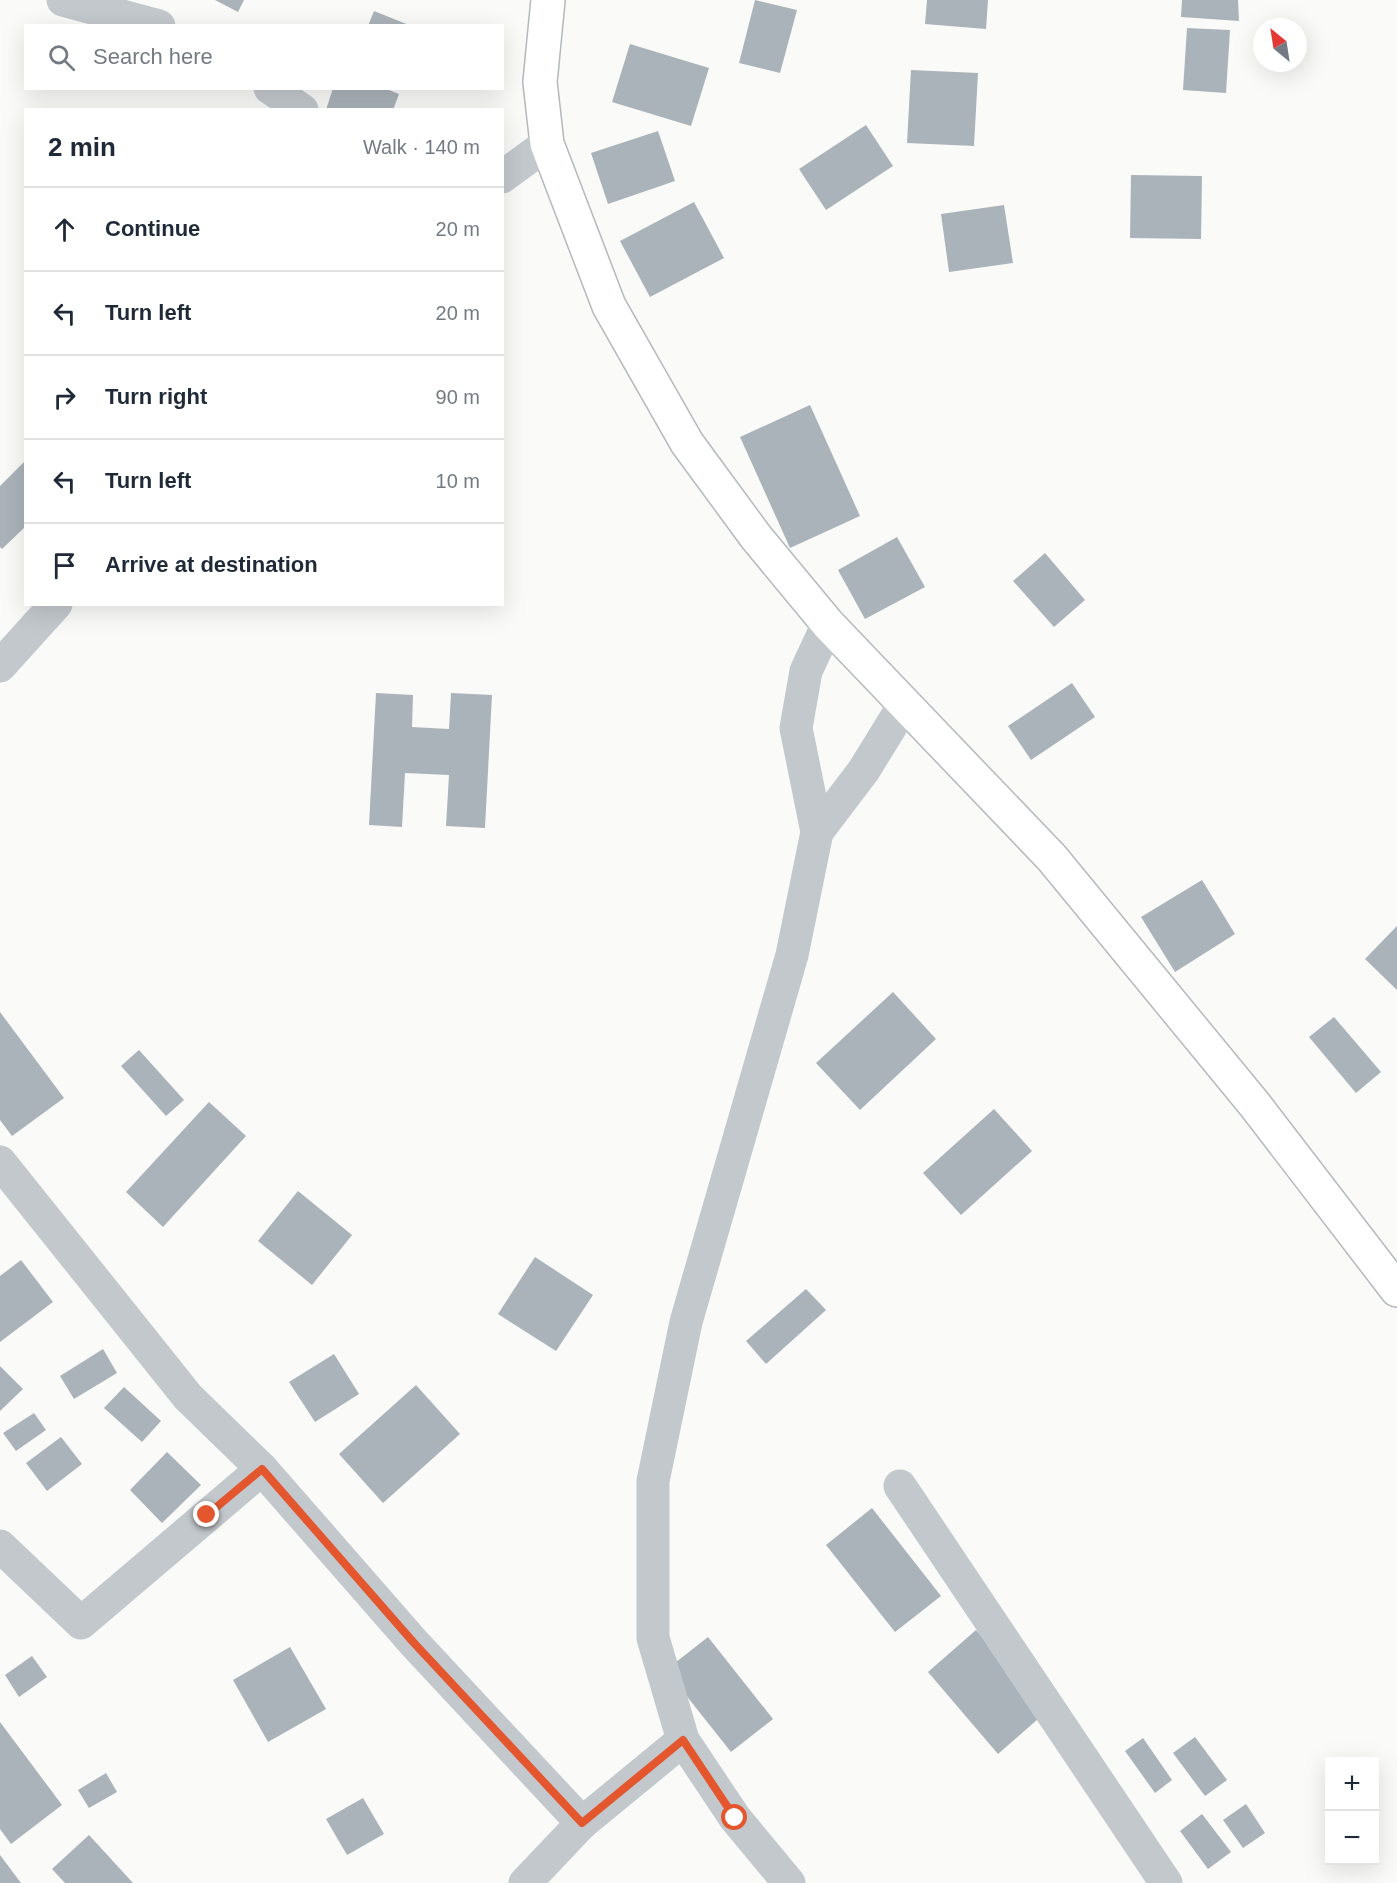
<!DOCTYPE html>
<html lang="en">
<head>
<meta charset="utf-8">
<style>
	:root { --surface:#fff; --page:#f2f2f3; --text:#1f2937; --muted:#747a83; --line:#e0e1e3 }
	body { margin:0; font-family:Arial,sans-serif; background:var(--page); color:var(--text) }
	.controls { position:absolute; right:18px; bottom:18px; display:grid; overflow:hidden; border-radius:0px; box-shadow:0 6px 24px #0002 }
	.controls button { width:54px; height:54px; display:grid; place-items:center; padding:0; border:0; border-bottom:2px solid var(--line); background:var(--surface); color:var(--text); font:30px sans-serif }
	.compass { position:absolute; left:1253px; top:18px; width:54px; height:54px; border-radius:50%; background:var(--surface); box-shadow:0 6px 24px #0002; rotate:330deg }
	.stop { position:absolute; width:18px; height:18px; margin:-14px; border:4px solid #e4572e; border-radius:50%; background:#fff }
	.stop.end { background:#e4572e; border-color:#fff; box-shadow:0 2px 6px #0008 }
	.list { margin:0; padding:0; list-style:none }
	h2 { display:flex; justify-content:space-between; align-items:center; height:78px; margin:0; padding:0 24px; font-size:26px }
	h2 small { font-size:20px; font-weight:400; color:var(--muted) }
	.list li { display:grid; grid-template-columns:39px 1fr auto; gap:18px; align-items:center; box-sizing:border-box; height:84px; padding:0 24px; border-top:2px solid var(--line) }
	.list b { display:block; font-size:22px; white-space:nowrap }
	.list em { font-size:20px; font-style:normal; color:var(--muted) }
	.icon { flex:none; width:33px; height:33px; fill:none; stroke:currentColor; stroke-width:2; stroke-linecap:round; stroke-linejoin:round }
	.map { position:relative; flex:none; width:1397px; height:1883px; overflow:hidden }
	.search { position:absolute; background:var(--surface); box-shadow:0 6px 24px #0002; left:24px; top:24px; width:480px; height:66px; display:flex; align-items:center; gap:15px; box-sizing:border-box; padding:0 21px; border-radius:0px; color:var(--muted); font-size:22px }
	.panel { position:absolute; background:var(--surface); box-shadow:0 6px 24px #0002; left:24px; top:108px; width:480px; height:498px; border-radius:0px }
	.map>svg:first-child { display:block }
	.building { fill:#aab3b9 }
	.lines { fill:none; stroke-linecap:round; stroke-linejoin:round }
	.trunk-casing { stroke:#b4b9bd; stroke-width:36 }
	.minor { stroke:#c3c8cc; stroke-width:33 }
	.trunk { stroke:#fff; stroke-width:33 }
	.route { stroke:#e4572e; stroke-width:8 }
</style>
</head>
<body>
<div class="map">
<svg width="1397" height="1883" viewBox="0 0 1397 1883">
	<rect width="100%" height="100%" fill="#fafaf8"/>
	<!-- building -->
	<g class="building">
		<polygon points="215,0 244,0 238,12"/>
		<polygon points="755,0 797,10 780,73 739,63"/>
		<polygon points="927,0 988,0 986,29 925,24"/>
		<polygon points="1182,0 1238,0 1239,21 1181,17"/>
		<polygon points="374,11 409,25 409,26 368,26"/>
		<polygon points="1187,28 1230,30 1226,93 1183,90"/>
		<polygon points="630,44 709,68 691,126 612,102"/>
		<polygon points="911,70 978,73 974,146 907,143"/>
		<polygon points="333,88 384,88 399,94 393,110 326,110"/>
		<polygon points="866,125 893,166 826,210 799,169"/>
		<polygon points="658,131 675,181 608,204 591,153"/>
		<polygon points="1131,175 1202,176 1201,239 1130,238"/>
		<polygon points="694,202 724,258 650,297 620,241"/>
		<polygon points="1004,205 1013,263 949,272 941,214"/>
		<polygon points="810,405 860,516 790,548 740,437"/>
		<polygon points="26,460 26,526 2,549 0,547 0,486"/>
		<polygon points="897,537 925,587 865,619 838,570"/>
		<polygon points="1045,553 1085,600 1054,627 1013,581"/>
		<polygon points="1072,683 1095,717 1031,760 1008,726"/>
		<polygon points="376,693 413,695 412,727 449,729 451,693 492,695 485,828 446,826 449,775 405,773 402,827 369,825"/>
		<polygon points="1202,880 1235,934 1175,972 1141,917"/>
		<polygon points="1397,926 1397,990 1365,959"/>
		<polygon points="893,992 936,1039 860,1110 816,1063"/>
		<polygon points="0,1012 64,1098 12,1136 0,1120"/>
		<polygon points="1334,1017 1381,1072 1356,1093 1309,1037"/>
		<polygon points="139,1050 184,1100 166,1116 121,1066"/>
		<polygon points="209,1102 246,1136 163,1227 126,1192"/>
		<polygon points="994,1109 1032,1151 961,1215 923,1173"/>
		<polygon points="298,1191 352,1235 312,1285 258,1241"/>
		<polygon points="535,1257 593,1295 556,1351 498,1314"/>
		<polygon points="21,1260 53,1302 0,1342 0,1276"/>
		<polygon points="806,1289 826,1310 766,1364 746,1341"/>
		<polygon points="103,1349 117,1373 74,1399 60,1376"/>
		<polygon points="334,1354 359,1394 315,1422 289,1382"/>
		<polygon points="0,1366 23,1389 0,1411"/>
		<polygon points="416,1385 460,1434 383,1503 339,1454"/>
		<polygon points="124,1387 161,1421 142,1442 104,1408"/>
		<polygon points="34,1413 46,1430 16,1451 3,1433"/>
		<polygon points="61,1437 82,1464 47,1491 26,1463"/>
		<polygon points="167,1452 201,1485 162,1523 130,1490"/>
		<polygon points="872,1508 941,1596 895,1632 826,1545"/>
		<polygon points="976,1630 1046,1712 998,1754 928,1672"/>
		<polygon points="708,1637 773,1719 731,1752 666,1670"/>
		<polygon points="290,1647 326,1709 268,1742 233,1680"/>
		<polygon points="32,1656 47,1677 19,1697 5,1675"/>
		<polygon points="0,1722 62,1805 11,1844 0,1829"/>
		<polygon points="1195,1737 1227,1780 1205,1796 1173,1753"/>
		<polygon points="1143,1738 1172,1780 1155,1793 1125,1751"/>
		<polygon points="106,1773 117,1792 89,1808 78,1790"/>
		<polygon points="363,1798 384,1834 347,1855 326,1819"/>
		<polygon points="1246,1804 1265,1833 1243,1848 1223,1820"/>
		<polygon points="1202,1814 1231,1852 1208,1869 1180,1831"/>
		<polygon points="89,1835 133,1883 65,1883 52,1869"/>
		<polygon points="0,1855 21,1883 0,1883"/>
	</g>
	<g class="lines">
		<!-- trunk casing -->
		<g class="trunk-casing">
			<polyline id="trunk" points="548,0 540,82 547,144 609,306 687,443 756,537 828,624 1052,858 1255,1105 1397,1290"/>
		</g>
		<!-- minor -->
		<g class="minor">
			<polyline points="63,0 159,26"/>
			<polyline points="270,88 302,110"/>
			<polyline points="502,177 547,144"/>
			<polyline points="0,666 56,604"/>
			<polyline points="817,832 864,770 904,705"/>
			<polyline points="0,1162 188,1397 262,1469 414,1643 582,1823 683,1740"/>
			<polyline points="900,1486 1166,1883"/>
			<polyline points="0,1546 81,1623 262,1469"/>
			<polyline points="525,1883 582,1823"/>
			<polyline points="789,1883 735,1818 683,1740 653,1638 653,1481 686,1322 792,955 817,832 796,728 806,671 828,624"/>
		</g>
		<!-- trunk -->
		<use href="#trunk" class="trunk"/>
	</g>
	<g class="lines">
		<!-- route -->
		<polyline class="route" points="207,1515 262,1469 414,1643 582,1823 683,1740 735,1818"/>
	</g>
</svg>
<div class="controls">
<button>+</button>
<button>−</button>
</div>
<svg class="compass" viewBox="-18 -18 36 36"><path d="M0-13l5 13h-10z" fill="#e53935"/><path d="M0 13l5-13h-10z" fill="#747a83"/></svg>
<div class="stop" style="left:735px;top:1818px"></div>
<div class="stop end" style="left:207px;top:1515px"></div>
<div class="search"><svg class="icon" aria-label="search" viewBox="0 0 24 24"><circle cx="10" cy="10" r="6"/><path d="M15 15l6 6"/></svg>Search here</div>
<section class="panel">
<h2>2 min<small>Walk · 140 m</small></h2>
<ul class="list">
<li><svg class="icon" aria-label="ahead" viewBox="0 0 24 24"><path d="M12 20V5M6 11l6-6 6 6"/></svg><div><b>Continue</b></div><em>20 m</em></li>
<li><svg class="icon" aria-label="left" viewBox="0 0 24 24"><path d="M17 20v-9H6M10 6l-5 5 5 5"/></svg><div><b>Turn left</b></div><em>20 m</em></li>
<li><svg class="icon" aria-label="right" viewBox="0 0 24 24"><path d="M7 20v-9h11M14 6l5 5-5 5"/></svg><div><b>Turn right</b></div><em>90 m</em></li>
<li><svg class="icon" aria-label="left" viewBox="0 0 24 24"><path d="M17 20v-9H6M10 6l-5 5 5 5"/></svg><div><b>Turn left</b></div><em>10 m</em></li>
<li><svg class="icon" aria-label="arrive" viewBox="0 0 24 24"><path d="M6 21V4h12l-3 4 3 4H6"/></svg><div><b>Arrive at destination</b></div></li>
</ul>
</section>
</div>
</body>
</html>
